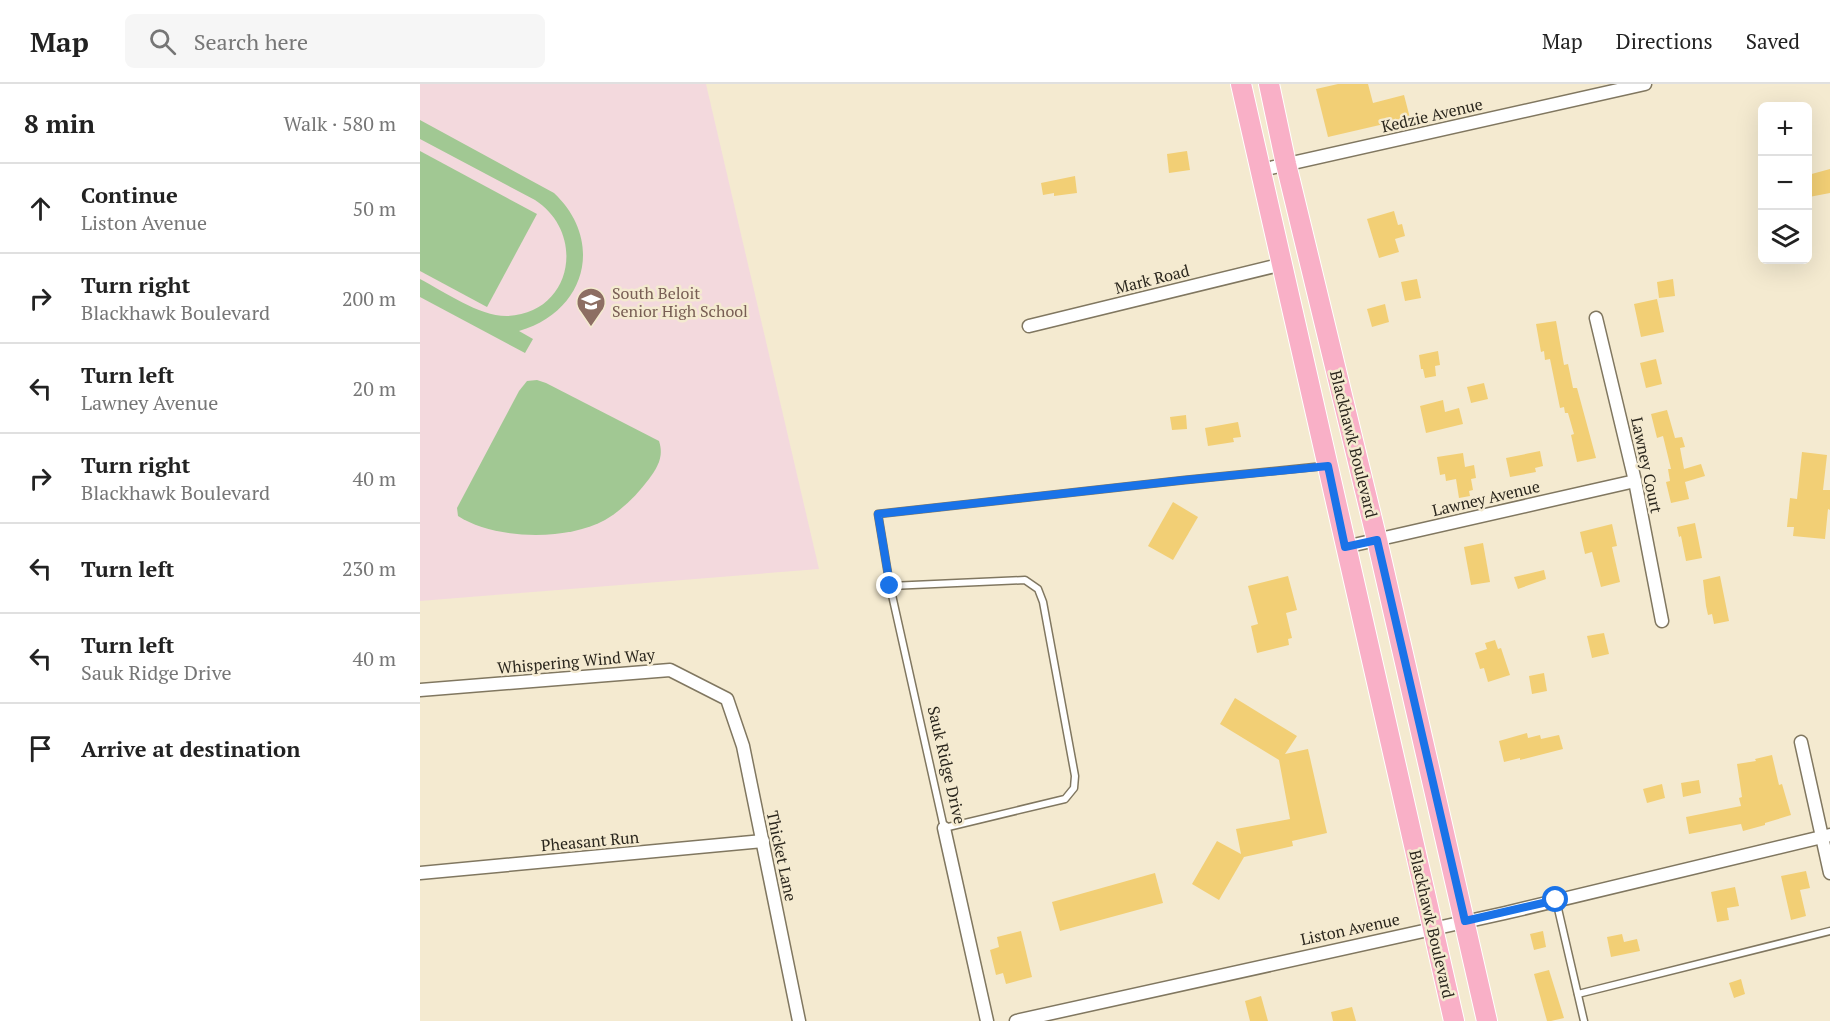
<!DOCTYPE html>
<html lang="en">
<head>
<meta charset="utf-8">
<style>
	:root { --surface:#fff; --page:#f6f6f6; --text:#222; --muted:#767676; --line:#e0e0e0 }
	body { margin:0; font-family:"PT Serif",serif; background:var(--page); color:var(--text) }
	.controls { position:absolute; right:18px; top:18px; display:grid; overflow:hidden; border-radius:9px; box-shadow:0 6px 24px #0002 }
	.controls button { width:54px; height:54px; display:grid; place-items:center; padding:0; border:0; border-bottom:2px solid var(--line); background:var(--surface); color:var(--text); font:30px sans-serif }
	.stop { position:absolute; width:18px; height:18px; margin:-14px; border:4px solid #1a73e8; border-radius:50%; background:#fff }
	.stop.end { background:#1a73e8; border-color:#fff; box-shadow:0 2px 6px #0008 }
	.list { margin:0; padding:0; list-style:none }
	h2 { display:flex; justify-content:space-between; align-items:center; height:78px; margin:0; padding:0 24px; font-size:26px }
	h2 small { font-size:20px; font-weight:400; color:var(--muted) }
	.list li { display:grid; grid-template-columns:39px 1fr auto; gap:18px; align-items:center; box-sizing:border-box; height:90px; padding:0 24px; border-top:2px solid var(--line) }
	.list b { display:block; font-size:22px; white-space:nowrap }
	.list p { margin:0; font-size:20px; white-space:nowrap; color:var(--muted) }
	.list em { font-size:20px; font-style:normal; color:var(--muted) }
	.icon { flex:none; width:33px; height:33px; fill:none; stroke:currentColor; stroke-width:2; stroke-linecap:round; stroke-linejoin:round }
	.map { position:relative; flex:none; width:1410px; height:937px; overflow:hidden }
	header { display:flex; align-items:center; gap:36px; box-sizing:border-box; height:84px; padding:0 30px; background:var(--surface); border-bottom:2px solid var(--line) }
	header strong { font-size:28px }
	nav { display:flex; gap:33px; margin-inline-start:auto; font-size:21px }
	.search { width:420px; height:54px; background:var(--page); display:flex; align-items:center; gap:15px; box-sizing:border-box; padding:0 21px; border-radius:9px; color:var(--muted); font-size:22px }
	main { display:flex }
	aside { flex:1; background:var(--surface) }
	.map>svg:first-child { display:block }
	.education { fill:#f3d9dd }
	.green { fill:#a1c893 }
	.building { fill:#f2cf75 }
	.lines { fill:none; stroke-linecap:round; stroke-linejoin:round }
	.lane-casing { stroke:#807760; stroke-width:9 }
	.street-casing { stroke:#807760; stroke-width:15 }
	.primary-casing { stroke:#fff; stroke-width:22 }
	.lane { stroke:#fff; stroke-width:6 }
	.street { stroke:#fff; stroke-width:12 }
	.primary { stroke:#f9b0c7; stroke-width:20 }
	.route { stroke:#1a73e8; stroke-width:8 }
	.labels { text-anchor:middle; dominant-baseline:central; stroke-width:5; stroke-linejoin:round; paint-order:stroke }
	.street-label { font-size:16px; fill:#2a261d; stroke:#f4ead0 }
	.education-label { font-size:16px; fill:#785e54; stroke:#f4ead0; text-anchor:start }
</style>
</head>
<body>
<header>
<strong>Map</strong>
<div class="search"><svg class="icon" aria-label="search" viewBox="0 0 24 24"><circle cx="10" cy="10" r="6"/><path d="M15 15l6 6"/></svg>Search here</div>
<nav><a>Map</a><a>Directions</a><a>Saved</a></nav>
</header>
<main>
<aside>
<h2>8 min<small>Walk · 580 m</small></h2>
<ul class="list">
<li><svg class="icon" aria-label="ahead" viewBox="0 0 24 24"><path d="M12 20V5M6 11l6-6 6 6"/></svg><div><b>Continue</b><p>Liston Avenue</p></div><em>50 m</em></li>
<li><svg class="icon" aria-label="right" viewBox="0 0 24 24"><path d="M7 20v-9h11M14 6l5 5-5 5"/></svg><div><b>Turn right</b><p>Blackhawk Boulevard</p></div><em>200 m</em></li>
<li><svg class="icon" aria-label="left" viewBox="0 0 24 24"><path d="M17 20v-9H6M10 6l-5 5 5 5"/></svg><div><b>Turn left</b><p>Lawney Avenue</p></div><em>20 m</em></li>
<li><svg class="icon" aria-label="right" viewBox="0 0 24 24"><path d="M7 20v-9h11M14 6l5 5-5 5"/></svg><div><b>Turn right</b><p>Blackhawk Boulevard</p></div><em>40 m</em></li>
<li><svg class="icon" aria-label="left" viewBox="0 0 24 24"><path d="M17 20v-9H6M10 6l-5 5 5 5"/></svg><div><b>Turn left</b></div><em>230 m</em></li>
<li><svg class="icon" aria-label="left" viewBox="0 0 24 24"><path d="M17 20v-9H6M10 6l-5 5 5 5"/></svg><div><b>Turn left</b><p>Sauk Ridge Drive</p></div><em>40 m</em></li>
<li><svg class="icon" aria-label="arrive" viewBox="0 0 24 24"><path d="M6 21V4h12l-3 4 3 4H6"/></svg><div><b>Arrive at destination</b></div></li>
</ul>
</aside>
<div class="map">
<svg width="1410" height="937" viewBox="0 0 1410 937">
	<rect width="100%" height="100%" fill="#f4ead0"/>
	<!-- education -->
	<polygon class="education" points="0,0 286,0 399,485 0,517"/>
	<!-- green -->
	<g class="green">
		<path d="M 0,36 L 134,109 C 185,157 166,228 99,247 L 113,255 L 105,269 L 0,213 L 0,195 C 25,208 60,233 88,232 C 152,229 167,150 115,116 L 0,55 Z"/>
		<polygon points="0,67 117,130 67,223 0,187"/>
		<path d="M 117,296 L 126,299 L 239,357 C 244,372 238,383 229,395 C 217,411 202,426 185,436 C 147,457 75,456 38,432 L 37,424 L 99,307 L 107,297 Z"/>
	</g>
	<!-- building -->
	<g class="building">
		<polygon points="918,0 948,0 953,19 984,11 990,34 908,53 896,5"/>
		<polygon points="767,67 770,86 749,89 747,70"/>
		<polygon points="1410,85 1410,109 1389,113 1388,91"/>
		<polygon points="655,92 657,109 634,112 634,109 623,111 621,99"/>
		<polygon points="974,127 978,141 982,140 985,152 975,155 979,168 959,174 947,135"/>
		<polygon points="997,195 1001,214 985,217 981,198"/>
		<polygon points="1253,195 1255,212 1239,214 1237,198"/>
		<polygon points="1237,215 1244,248 1221,253 1214,220"/>
		<polygon points="965,220 969,238 952,243 947,225"/>
		<polygon points="1136,237 1144,281 1148,280 1153,304 1157,304 1176,374 1157,378 1151,351 1154,350 1148,329 1145,329 1144,323 1140,324 1130,275 1125,276 1124,267 1121,268 1116,240"/>
		<polygon points="1018,267 1020,281 1015,282 1016,292 1005,294 1003,285 1001,285 999,271"/>
		<polygon points="1236,275 1242,300 1226,304 1220,279"/>
		<polygon points="1064,299 1068,315 1051,319 1047,303"/>
		<polygon points="1023,316 1025,328 1039,324 1043,340 1006,349 1000,322"/>
		<polygon points="1247,326 1255,354 1262,353 1265,363 1260,364 1264,385 1281,380 1285,392 1265,398 1269,415 1251,419 1246,398 1250,397 1248,385 1251,385 1243,352 1237,354 1231,330"/>
		<polygon points="766,331 767,345 752,346 750,333"/>
		<polygon points="818,338 821,353 813,354 814,358 788,362 785,344"/>
		<polygon points="1120,367 1123,382 1115,384 1116,388 1090,393 1086,374"/>
		<polygon points="1382,368 1407,371 1403,406 1410,406 1410,426 1408,425 1405,455 1373,452 1374,443 1367,443 1370,414 1377,415"/>
		<polygon points="1043,369 1045,383 1054,381 1056,394 1051,395 1053,406 1049,407 1050,412 1039,414 1036,395 1026,397 1025,390 1020,391 1017,373"/>
		<polygon points="753,418 778,433 753,476 728,462"/>
		<polygon points="1275,439 1282,474 1266,477 1261,452 1259,453 1257,443"/>
		<polygon points="1192,440 1197,462 1192,463 1200,498 1181,503 1172,468 1165,470 1160,448"/>
		<polygon points="1063,459 1070,498 1051,501 1044,463"/>
		<polygon points="1124,486 1126,495 1098,505 1094,493"/>
		<polygon points="868,492 877,526 866,529 872,554 868,555 869,561 837,569 831,542 838,540 828,502"/>
		<polygon points="1300,492 1309,537 1294,540 1292,530 1288,531 1286,522 1283,496"/>
		<polygon points="1184,549 1189,570 1172,574 1167,552"/>
		<polygon points="1075,556 1078,565 1081,564 1090,591 1068,598 1064,584 1060,585 1055,569 1067,565 1065,559"/>
		<polygon points="1124,589 1127,607 1112,610 1109,592"/>
		<polygon points="815,614 877,652 865,670 888,665 907,749 872,757 873,762 824,773 799,816 772,800 797,757 821,770 816,745 870,735 859,676 800,640"/>
		<polygon points="1107,649 1108,654 1120,651 1121,655 1139,651 1143,665 1100,676 1100,674 1084,678 1079,657"/>
		<polygon points="1352,671 1359,701 1362,700 1371,731 1345,739 1345,741 1323,747 1321,740 1269,750 1266,733 1321,722 1319,714 1322,713 1317,680 1336,677 1335,675"/>
		<polygon points="1279,696 1281,709 1263,713 1261,699"/>
		<polygon points="1242,700 1245,714 1227,719 1223,705"/>
		<polygon points="1386,787 1390,804 1380,806 1386,832 1371,836 1361,792"/>
		<polygon points="735,789 743,819 640,847 632,818"/>
		<polygon points="1315,803 1319,822 1307,824 1309,836 1297,838 1291,808"/>
		<polygon points="601,847 612,893 586,900 583,889 576,891 570,866 579,863 577,853"/>
		<polygon points="1123,847 1126,863 1114,866 1110,850"/>
		<polygon points="1202,850 1204,858 1217,855 1220,867 1191,873 1187,853"/>
		<polygon points="1129,886 1144,934 1131,937 1127,937 1114,890"/>
		<polygon points="1321,895 1325,910 1314,914 1309,899"/>
		<polygon points="841,912 848,937 830,937 825,917"/>
		<polygon points="932,923 936,937 913,937 911,928"/>
	</g>
	<g class="lines">
		<!-- lane casing -->
		<g class="lane-casing">
			<g id="lane">
				<polyline points="470,502 605,496 618,505 623,518 655,692 654,704 645,715 524,744 470,502 458,430 765,396 904,382"/>
				<polyline points="1136,816 1164,937"/>
				<polyline points="1158,910 1410,847"/>
			</g>
		</g>
		<!-- street casing -->
		<g class="street-casing">
			<g id="street">
				<polyline points="841,86 1225,0"/>
				<polyline points="1176,234 1215,397 1242,537"/>
				<polyline points="609,242 863,180"/>
				<polyline points="925,463 1215,397"/>
				<polyline points="0,606 250,586 307,615 323,662 379,937"/>
				<polyline points="1381,658 1410,789"/>
				<polyline points="524,744 567,937"/>
				<polyline points="0,789 343,757"/>
				<polyline points="596,937 1085,829 1410,751"/>
			</g>
		</g>
		<!-- primary casing -->
		<g class="primary-casing">
			<g id="primary">
				<polyline points="821,0 1034,937"/>
				<polyline points="849,0 866,80 957,456 1067,937"/>
			</g>
		</g>
		<!-- lane -->
		<use href="#lane" class="lane"/>
		<!-- street -->
		<use href="#street" class="street"/>
		<!-- primary -->
		<use href="#primary" class="primary"/>
	</g>
	<g class="lines">
		<!-- route -->
		<polyline class="route" points="470,502 458,430 765,396 908,382 925,463 957,456 1045,837 1136,816"/>
	</g>
	<!-- icons -->
	<defs>
		<g id="school-pin" transform="scale(1.5)"><path d="M0 17L-7.5 6A9.5 9.5 0 1 1 7.5 6Z" fill="#8d6e63" stroke="#f4ead0"/><path d="M0-5L7-2L0 1L-7-2ZM-4 1L0 2.5L4 1V4Q0 6-4 4Z" fill="#fff"/></g>
	</defs>
	<g fill-rule="evenodd">
		<use href="#school-pin" x="171" y="218"/>
	</g>
	<g class="labels">
		<!-- street labels -->
		<g class="street-label">
			<text transform="translate(1012 31) rotate(-13)">Kedzie Avenue</text>
			<text transform="translate(732 195) rotate(-14)">Mark Road</text>
			<text transform="translate(934 360) rotate(76)">Blackhawk Boulevard</text>
			<text transform="translate(1227 381) rotate(78)">Lawney Court</text>
			<text transform="translate(1066 414) rotate(-13)">Lawney Avenue</text>
			<text transform="translate(156 577) rotate(-5)">Whispering Wind Way</text>
			<text transform="translate(527 681) rotate(77)">Sauk Ridge Drive</text>
			<text transform="translate(170 757) rotate(-5)">Pheasant Run</text>
			<text transform="translate(362 772) rotate(78)">Thicket Lane</text>
			<text transform="translate(1012 840) rotate(77)">Blackhawk Boulevard</text>
			<text transform="translate(930 845) rotate(-12)">Liston Avenue</text>
		</g>
		<!-- education labels -->
		<g class="education-label">
			<text x="192" y="209">South Beloit<tspan x="192" dy="18">Senior High School</tspan></text>
		</g>
	</g>
</svg>
<div class="controls">
<button>+</button>
<button>−</button>
<button><svg class="icon" aria-label="layers" viewBox="0 0 24 24"><path d="M12 4l9 5-9 5-9-5zM3 14l9 5 9-5"/></svg></button>
</div>
<div class="stop" style="left:1136px;top:816px"></div>
<div class="stop end" style="left:470px;top:502px"></div>
</div>
</main>
</body>
</html>
